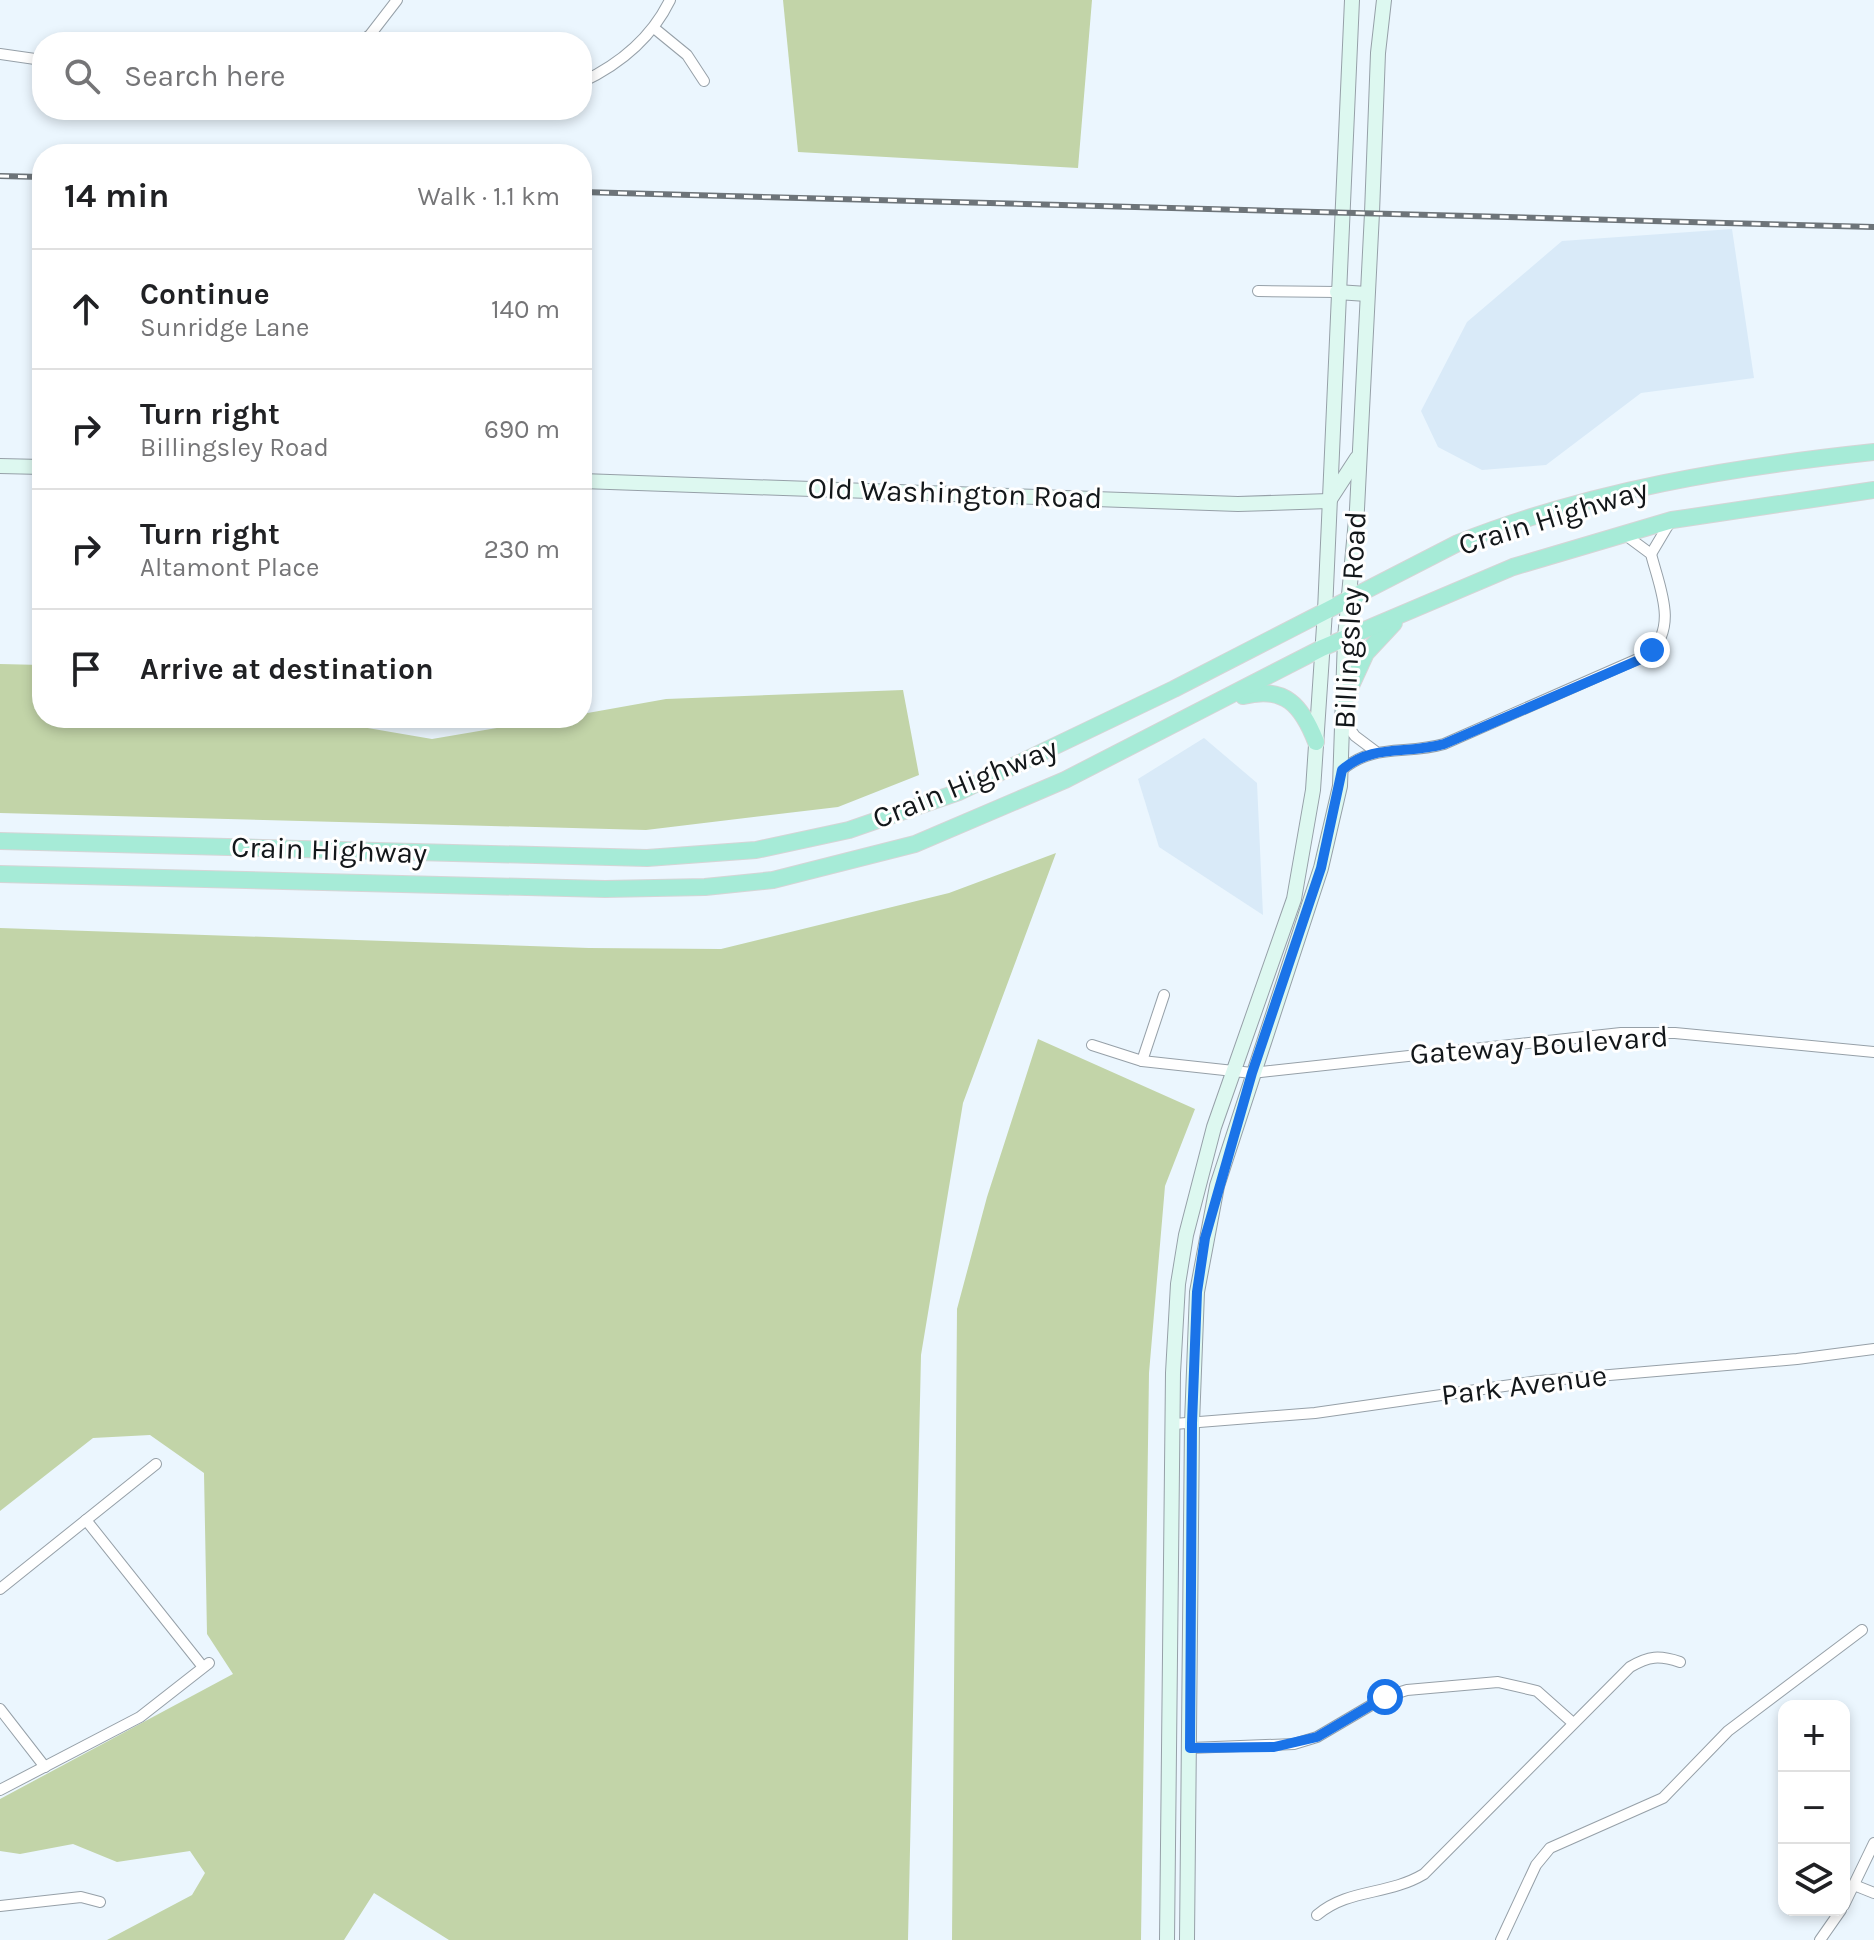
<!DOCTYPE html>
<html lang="en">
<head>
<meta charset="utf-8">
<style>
	:root { --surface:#fff; --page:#f6f6f6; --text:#202124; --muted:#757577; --line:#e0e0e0 }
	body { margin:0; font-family:Karla,sans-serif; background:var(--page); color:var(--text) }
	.controls { position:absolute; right:24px; bottom:24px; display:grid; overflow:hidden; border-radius:16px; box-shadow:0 4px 12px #0003 }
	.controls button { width:72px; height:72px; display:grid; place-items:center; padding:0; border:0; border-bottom:2px solid var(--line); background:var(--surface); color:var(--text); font:40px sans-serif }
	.stop { position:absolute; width:24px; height:24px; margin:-18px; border:6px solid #1a73e8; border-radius:50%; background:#fff }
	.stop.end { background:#1a73e8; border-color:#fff; box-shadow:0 2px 8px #0008 }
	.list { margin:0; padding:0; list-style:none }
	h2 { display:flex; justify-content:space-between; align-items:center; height:104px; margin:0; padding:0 32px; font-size:34px }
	h2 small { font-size:26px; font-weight:400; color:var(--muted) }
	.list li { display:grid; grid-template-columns:52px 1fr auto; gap:24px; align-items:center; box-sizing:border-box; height:120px; padding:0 32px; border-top:2px solid var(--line) }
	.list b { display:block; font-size:30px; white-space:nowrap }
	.list p { margin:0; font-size:26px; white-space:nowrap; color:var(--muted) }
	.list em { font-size:26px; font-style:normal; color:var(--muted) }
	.icon { flex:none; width:44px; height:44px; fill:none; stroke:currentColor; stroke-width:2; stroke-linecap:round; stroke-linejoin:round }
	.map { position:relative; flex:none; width:1874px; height:1940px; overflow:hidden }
	.search { position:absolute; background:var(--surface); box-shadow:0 4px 12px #0003; left:32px; top:32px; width:560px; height:88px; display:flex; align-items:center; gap:20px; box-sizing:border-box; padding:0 28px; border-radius:32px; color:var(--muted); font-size:30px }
	.panel { position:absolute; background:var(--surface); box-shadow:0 4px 12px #0003; left:32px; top:144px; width:560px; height:584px; border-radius:32px }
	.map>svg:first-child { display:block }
	.built { fill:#d9eaf8 }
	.green { fill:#c2d4a8 }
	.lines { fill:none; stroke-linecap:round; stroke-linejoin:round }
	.minor-casing { stroke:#96a0a8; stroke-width:12 }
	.secondary-casing { stroke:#96a0a8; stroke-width:16 }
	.trunk-casing { stroke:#d5d5d6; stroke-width:18 }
	.minor { stroke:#fff; stroke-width:10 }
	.secondary { stroke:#ddf8f0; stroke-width:14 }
	.trunk { stroke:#a6ebd7; stroke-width:16 }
	.rail-casing { stroke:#6d7479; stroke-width:6 }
	.rail { stroke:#fff; stroke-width:3; stroke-dasharray:9; stroke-linecap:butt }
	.route { stroke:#1a73e8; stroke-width:10 }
	.labels { text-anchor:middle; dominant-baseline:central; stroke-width:6; stroke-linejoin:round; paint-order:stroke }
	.street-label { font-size:30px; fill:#13171a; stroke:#fff }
</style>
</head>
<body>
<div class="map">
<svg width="1874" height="1940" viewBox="0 0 1874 1940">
	<rect width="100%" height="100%" fill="#ebf6fe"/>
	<!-- built -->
	<g class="built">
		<polygon points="1732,229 1754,378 1641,393 1546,465 1482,470 1438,447 1421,411 1467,322 1562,241"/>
		<polygon points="1204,738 1257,783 1263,915 1159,847 1138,779"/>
	</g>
	<!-- green -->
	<g class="green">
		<polygon points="783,0 1092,0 1078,168 798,152"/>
		<polygon points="0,664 42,665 42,718 309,718 432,739 556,718 582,718 582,714 666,699 903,690 919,775 838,807 646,830 0,813"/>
		<polygon points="1056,853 963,1103 921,1355 908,1940 449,1940 374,1893 344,1940 107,1940 192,1895 205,1873 190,1851 117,1862 73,1844 20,1854 0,1851 0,1799 233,1674 207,1634 204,1473 150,1435 93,1438 0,1511 0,928 589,948 721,949 949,893"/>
		<polygon points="1038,1039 1195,1109 1165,1186 1149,1373 1141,1940 952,1940 957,1309 987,1197"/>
	</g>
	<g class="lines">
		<!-- minor casing -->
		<g class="minor-casing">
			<g id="minor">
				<polyline points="654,28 687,55 704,81"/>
				<polyline points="360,42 370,35 397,0"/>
				<polyline points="0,54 42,60"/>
				<path d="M 582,82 C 620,64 651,39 670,0"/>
				<polyline points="1258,291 1337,292"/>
				<polyline points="1651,554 1670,522"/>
				<polyline points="1344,721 1355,736 1375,751"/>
				<path d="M 1342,770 C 1373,743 1406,755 1444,744 L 1649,654 C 1678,626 1660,589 1651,554 L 1624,534"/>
				<polyline points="1092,1045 1142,1061 1252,1073 1621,1033 1675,1033 1874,1052"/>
				<polyline points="1142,1061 1164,995"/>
				<polyline points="1174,1424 1315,1413 1539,1381 1797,1359 1874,1349"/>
				<polyline points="86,1520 203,1667"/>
				<polyline points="0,1589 156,1464"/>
				<polyline points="0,1709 45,1767"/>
				<polyline points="1190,1748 1294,1744 1317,1737 1385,1697 1407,1690 1498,1682 1537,1691 1573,1723"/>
				<polyline points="0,1790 140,1717 209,1663"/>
				<polyline points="1854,1885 1874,1893"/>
				<polyline points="1844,1905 1874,1843"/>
				<polyline points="0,1906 81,1897 100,1902"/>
				<path d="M 1317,1915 C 1349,1888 1387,1896 1424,1874 L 1630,1667 C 1649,1656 1659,1655 1680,1662"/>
				<polyline points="1501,1940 1536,1865 1550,1848 1663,1798 1728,1731 1862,1630"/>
				<polyline points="1820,1940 1841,1910"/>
			</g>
		</g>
		<!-- secondary casing -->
		<g class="secondary-casing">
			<g id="secondary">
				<polyline points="1337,292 1367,294"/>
				<polyline points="0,466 42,467"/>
				<polyline points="582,481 1238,504 1329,501"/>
				<polyline points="1329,501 1357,458"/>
				<polyline points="1167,1940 1173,1373 1178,1284 1186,1235 1214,1127 1294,899 1313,790 1325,611 1352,0"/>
				<polyline points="1187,1940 1192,1423 1197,1292 1217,1186 1321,868 1340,786 1345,638 1357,509 1372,213 1378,53 1384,0"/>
			</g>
		</g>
		<!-- trunk casing -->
		<g class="trunk-casing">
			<g id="trunk">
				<path d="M 1243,696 C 1285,685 1302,706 1316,742"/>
				<polyline points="1344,701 1366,653 1394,623"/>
				<path d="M 0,841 L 647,858 L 756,850 L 849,830 L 959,792 L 1174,689 L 1458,543 C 1591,490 1733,467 1874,452"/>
				<polyline points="0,874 605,889 705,887 773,880 915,844 1065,780 1322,648 1513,567 1672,520 1874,490"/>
			</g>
		</g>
		<!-- minor -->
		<use href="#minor" class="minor"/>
		<!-- secondary -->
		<use href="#secondary" class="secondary"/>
		<!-- trunk -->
		<use href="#trunk" class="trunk"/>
		<!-- rail casing -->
		<g class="rail-casing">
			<g id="rail">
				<polyline points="0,176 42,177"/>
				<polyline points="582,192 1874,227"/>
			</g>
		</g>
		<!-- rail -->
		<use href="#rail" class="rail"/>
	</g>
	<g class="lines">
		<!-- route -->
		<path class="route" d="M 1385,1697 L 1317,1737 L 1274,1747 L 1190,1748 L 1192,1423 L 1197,1292 L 1205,1238 L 1252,1073 L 1321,868 L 1342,770 C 1373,743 1406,755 1444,744 L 1641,659 L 1652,650"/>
	</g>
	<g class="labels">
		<!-- street labels -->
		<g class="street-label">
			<text transform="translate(955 493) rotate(2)">Old Washington Road</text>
			<text transform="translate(1553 517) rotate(-17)">Crain Highway</text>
			<text transform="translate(1350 620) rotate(-87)">Billingsley Road</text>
			<text transform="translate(965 783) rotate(-22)">Crain Highway</text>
			<text transform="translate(329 850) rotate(2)">Crain Highway</text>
			<text transform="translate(1539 1045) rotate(-4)">Gateway Boulevard</text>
			<text transform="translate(1524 1385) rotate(-7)">Park Avenue</text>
		</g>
	</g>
</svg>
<div class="controls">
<button>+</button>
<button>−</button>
<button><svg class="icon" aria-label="layers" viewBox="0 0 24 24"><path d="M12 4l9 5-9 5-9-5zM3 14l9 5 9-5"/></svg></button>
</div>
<div class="stop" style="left:1385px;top:1697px"></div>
<div class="stop end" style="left:1652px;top:650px"></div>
<div class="search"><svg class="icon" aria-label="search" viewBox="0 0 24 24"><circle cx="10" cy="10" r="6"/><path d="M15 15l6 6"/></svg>Search here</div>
<section class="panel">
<h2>14 min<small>Walk · 1.1 km</small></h2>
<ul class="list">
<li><svg class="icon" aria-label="ahead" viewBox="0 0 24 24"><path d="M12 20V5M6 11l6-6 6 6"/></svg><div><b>Continue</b><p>Sunridge Lane</p></div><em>140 m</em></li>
<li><svg class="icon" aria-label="right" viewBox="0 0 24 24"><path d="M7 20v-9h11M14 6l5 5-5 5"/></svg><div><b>Turn right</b><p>Billingsley Road</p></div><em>690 m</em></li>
<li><svg class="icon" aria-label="right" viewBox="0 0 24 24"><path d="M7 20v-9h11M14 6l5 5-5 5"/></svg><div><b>Turn right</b><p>Altamont Place</p></div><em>230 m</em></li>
<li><svg class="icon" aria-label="arrive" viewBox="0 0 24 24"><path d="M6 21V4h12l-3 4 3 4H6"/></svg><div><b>Arrive at destination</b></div></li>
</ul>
</section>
</div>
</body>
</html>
